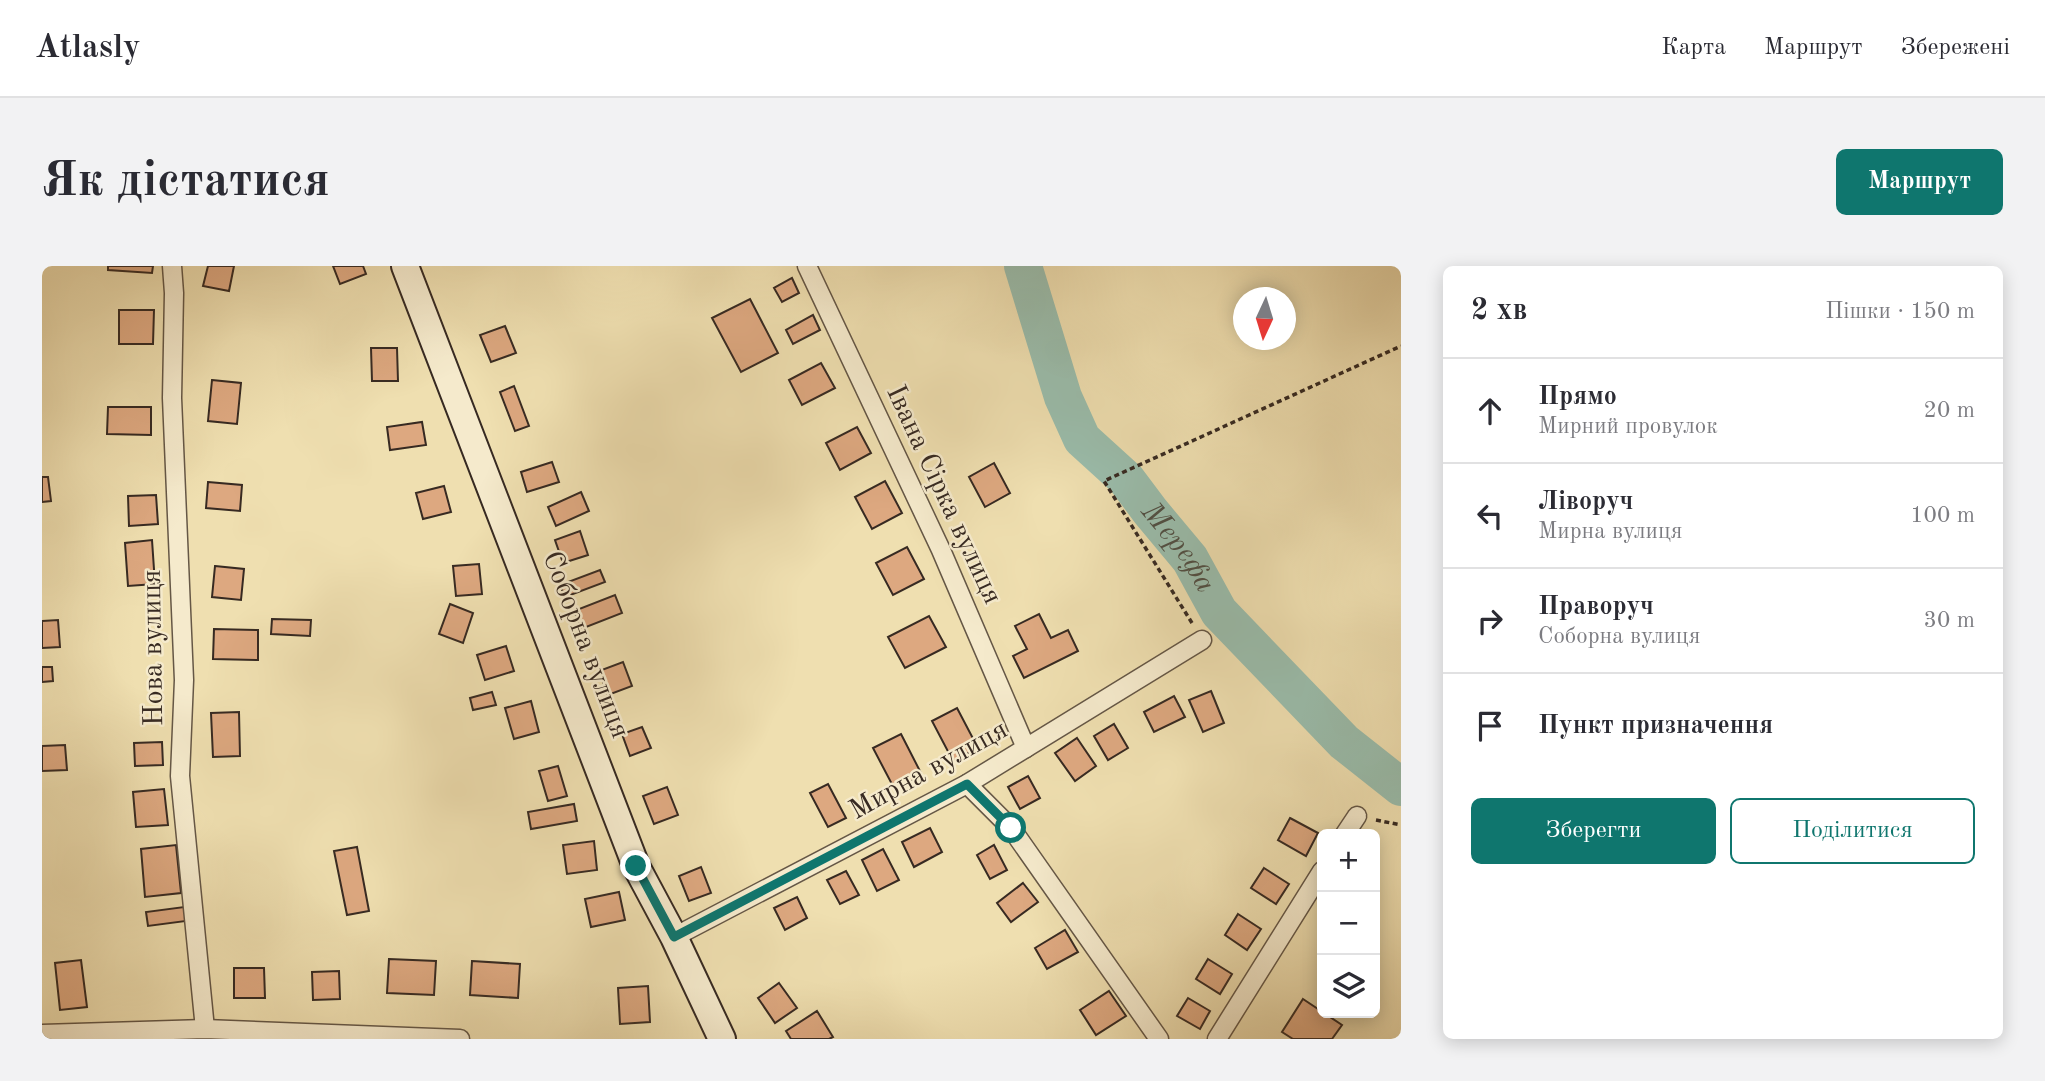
<!DOCTYPE html>
<html lang="uk">
<head>
<meta charset="utf-8">
<style>
	:root { --surface:#fff; --page:#f2f2f3; --text:#2b2b33; --muted:#7c7c81; --line:#e1e1e2; --accent:#0f766e }
	body { margin:0; font-family:"Old Standard TT",serif; background:var(--page); color:var(--text) }
	.controls { position:absolute; right:21px; bottom:21px; display:grid; overflow:hidden; border-radius:10px; box-shadow:0 4px 18px #0003 }
	.controls button { width:63px; height:63px; display:grid; place-items:center; padding:0; border:0; border-bottom:2px solid var(--line); background:var(--surface); color:var(--text); font:35px sans-serif }
	.compass { position:absolute; left:1191px; top:21px; width:63px; height:63px; border-radius:50%; background:var(--surface); box-shadow:0 4px 18px #0003; rotate:184deg }
	.stop { position:absolute; width:21px; height:21px; margin:-16px; border:5px solid #0f766e; border-radius:50%; background:#fff }
	.stop.end { background:#0f766e; border-color:#fff; box-shadow:0 2px 7px #0008 }
	.list { margin:0; padding:0; list-style:none }
	h2 { display:flex; justify-content:space-between; align-items:center; height:91px; margin:0; padding:0 28px; font-size:30px }
	h2 small { font-size:23px; font-weight:400; color:var(--muted) }
	.list li { display:grid; grid-template-columns:46px 1fr auto; gap:21px; align-items:center; box-sizing:border-box; height:105px; padding:0 28px; border-top:2px solid var(--line) }
	.list b { display:block; font-size:26px; white-space:nowrap }
	.list p { margin:0; font-size:23px; white-space:nowrap; color:var(--muted) }
	.list em { font-size:23px; font-style:normal; color:var(--muted) }
	.actions { display:flex; gap:14px; padding:21px 28px }
	.actions a { flex:1; padding:16px 0; border:2px solid var(--accent); border-radius:10px; text-align:center; font-size:24px; color:var(--accent) }
	.actions .main { background:var(--accent); color:#fff }
	.icon { flex:none; width:38px; height:38px; fill:none; stroke:currentColor; stroke-width:2; stroke-linecap:round; stroke-linejoin:round }
	.map { position:relative; flex:none; width:1359px; height:773px; overflow:hidden; border-radius:10px }
	header { display:flex; align-items:center; gap:42px; box-sizing:border-box; height:98px; padding:0 35px; background:var(--surface); border-bottom:2px solid var(--line) }
	header strong { font-size:33px }
	nav { display:flex; gap:38px; margin-inline-start:auto; font-size:24px }
	.intro { display:flex; align-items:center; justify-content:space-between; box-sizing:border-box; height:168px; padding:0 42px }
	h1 { margin:0; font-size:49px }
	.button { padding:18px 32px; border-radius:10px; background:var(--accent); color:#fff; font-size:24px; font-weight:700 }
	main { display:flex; gap:42px; padding:0 42px }
	aside { flex:1; background:var(--surface); border-radius:10px; box-shadow:0 4px 18px #0003 }
	.map>svg:first-child { display:block }
	.lines { fill:none; stroke-linecap:round; stroke-linejoin:round }
	.river { stroke:#9abdac; stroke-width:38 }
	.building { fill:#dda880; stroke:#372a22; stroke-width:2 }
	.street-casing { stroke:#655746; stroke-width:21 }
	.secondary-casing { stroke:#372a22; stroke-width:30 }
	.path { stroke:#372a22; stroke-width:3.5; stroke-dasharray:5 3.5; stroke-linecap:butt }
	.street { stroke:#f5eacc; stroke-width:18 }
	.secondary { stroke:#f5eacc; stroke-width:26 }
	.route { stroke:#0f766e; stroke-width:9 }
	.labels { text-anchor:middle; dominant-baseline:central; stroke-width:5; stroke-linejoin:round; paint-order:stroke }
	.street-label { font-size:28px; fill:#372a22; stroke:#f5eacc }
	.water-label { font-size:30px; font-style:italic; fill:#504f44; stroke:#f5eacc }
</style>
</head>
<body>
<header>
<strong>Atlasly</strong>
<nav><a>Карта</a><a>Маршрут</a><a>Збережені</a></nav>
</header>
<div class="intro"><h1>Як дістатися</h1><a class="button">Маршрут</a></div>
<main>
<div class="map">
<svg width="1359" height="773" viewBox="0 0 1359 773">
	<rect width="100%" height="100%" fill="#efdfb0"/>
	<filter id="stains"><feTurbulence type="fractalNoise" baseFrequency=".00286" numOctaves="4"/><feColorMatrix values="0 0 0 0 .2 0 0 0 0 .09 0 0 0 0 .02 0 0 0 .5 -.17"/></filter>
	<radialGradient id="worn" r=".72"><stop offset=".6" stop-color="#630" stop-opacity="0"/><stop offset="1" stop-color="#630" stop-opacity=".3"/></radialGradient>
	<g class="lines">
		<!-- river -->
		<path class="river" id="s1" d="M 981,0 L 1021,131 L 1040,173 L 1084,213 L 1108,245 L 1148,293 L 1177,346 L 1302,476 L 1359,521"/>
	</g>
	<!-- building -->
	<g class="building">
		<polygon points="66,0 111,0 110,7 66,4"/>
		<polygon points="166,0 192,0 187,25 161,20"/>
		<polygon points="291,0 321,0 324,8 298,18"/>
		<polygon points="750,12 757,27 740,36 732,22"/>
		<polygon points="708,33 736,87 699,106 670,52"/>
		<polygon points="77,44 112,44 111,78 77,78"/>
		<polygon points="771,49 778,64 751,78 744,64"/>
		<polygon points="463,60 474,87 449,96 438,69"/>
		<polygon points="329,82 355,82 356,115 330,115"/>
		<polygon points="779,97 793,122 760,139 747,114"/>
		<polygon points="170,114 199,117 195,158 166,155"/>
		<polygon points="472,120 487,160 473,165 458,126"/>
		<polygon points="66,141 109,141 109,169 65,168"/>
		<polygon points="380,156 384,179 348,184 345,161"/>
		<polygon points="815,161 829,187 798,204 784,177"/>
		<polygon points="510,196 517,216 485,226 479,206"/>
		<polygon points="952,197 968,227 943,241 927,211"/>
		<polygon points="0,211 6,211 9,235 0,236"/>
		<polygon points="843,215 860,247 830,263 813,231"/>
		<polygon points="166,216 200,219 198,245 164,242"/>
		<polygon points="402,220 409,246 381,253 374,227"/>
		<polygon points="539,226 547,245 514,260 506,241"/>
		<polygon points="114,229 116,258 87,260 86,230"/>
		<polygon points="538,265 546,289 521,297 513,274"/>
		<polygon points="110,274 113,318 86,320 83,277"/>
		<polygon points="865,281 882,313 851,329 834,297"/>
		<polygon points="437,298 440,328 414,330 411,300"/>
		<polygon points="173,300 202,303 199,334 170,331"/>
		<polygon points="558,304 563,316 523,331 518,319"/>
		<polygon points="573,329 580,347 539,363 532,345"/>
		<polygon points="408,338 431,347 421,377 397,368"/>
		<polygon points="997,348 1009,372 1026,364 1036,385 982,412 971,390 985,383 973,360"/>
		<polygon points="887,350 904,381 863,402 846,371"/>
		<polygon points="230,353 269,354 268,370 229,368"/>
		<polygon points="16,354 18,381 0,382 0,355"/>
		<polygon points="172,363 216,364 216,394 171,393"/>
		<polygon points="464,380 472,405 443,414 435,389"/>
		<polygon points="581,396 590,420 566,429 557,405"/>
		<polygon points="0,401 10,401 11,415 0,416"/>
		<polygon points="1169,425 1182,457 1161,466 1147,434"/>
		<polygon points="450,426 454,439 431,444 428,432"/>
		<polygon points="1132,430 1143,451 1112,466 1102,446"/>
		<polygon points="489,435 497,466 472,473 463,442"/>
		<polygon points="915,442 936,482 911,495 890,455"/>
		<polygon points="197,446 198,490 171,491 169,447"/>
		<polygon points="1072,458 1086,482 1066,494 1052,470"/>
		<polygon points="600,461 609,482 588,490 580,468"/>
		<polygon points="859,468 880,509 853,524 831,482"/>
		<polygon points="1035,472 1054,500 1033,515 1013,487"/>
		<polygon points="120,476 121,499 93,500 92,477"/>
		<polygon points="23,479 25,504 0,505 0,480"/>
		<polygon points="516,500 525,530 506,535 497,505"/>
		<polygon points="986,510 998,532 978,543 966,521"/>
		<polygon points="786,518 804,552 786,561 768,527"/>
		<polygon points="625,521 636,549 612,558 601,530"/>
		<polygon points="122,523 126,559 94,561 91,526"/>
		<polygon points="532,538 535,555 489,563 486,546"/>
		<polygon points="1248,552 1276,567 1264,590 1236,574"/>
		<polygon points="888,562 900,586 872,601 860,576"/>
		<polygon points="552,575 555,604 525,608 521,579"/>
		<polygon points="134,579 139,627 103,631 99,583"/>
		<polygon points="952,579 965,604 948,613 935,589"/>
		<polygon points="315,581 327,645 305,649 292,585"/>
		<polygon points="841,583 857,614 835,625 820,594"/>
		<polygon points="659,601 669,627 647,635 637,610"/>
		<polygon points="1222,602 1247,618 1234,638 1209,622"/>
		<polygon points="804,605 817,629 798,638 785,614"/>
		<polygon points="981,617 996,636 969,656 955,637"/>
		<polygon points="577,626 583,654 549,661 543,633"/>
		<polygon points="755,631 765,652 743,664 732,642"/>
		<polygon points="142,641 144,655 106,660 104,646"/>
		<polygon points="1196,648 1219,663 1205,684 1183,669"/>
		<polygon points="1023,664 1036,686 1005,703 993,682"/>
		<polygon points="347,693 394,695 392,729 345,727"/>
		<polygon points="1166,693 1190,708 1178,728 1154,713"/>
		<polygon points="39,694 45,741 18,744 13,697"/>
		<polygon points="430,695 478,698 476,732 428,729"/>
		<polygon points="192,702 222,702 223,732 192,732"/>
		<polygon points="297,705 298,733 271,734 270,706"/>
		<polygon points="737,717 755,742 733,757 716,732"/>
		<polygon points="606,720 608,756 578,758 576,722"/>
		<polygon points="1067,725 1084,750 1054,769 1038,744"/>
		<polygon points="1146,732 1168,745 1158,763 1135,750"/>
		<polygon points="1261,733 1300,759 1290,773 1251,773 1240,766"/>
		<polygon points="775,745 791,771 787,773 749,773 744,765"/>
	</g>
	<g class="lines">
		<!-- street casing -->
		<g class="street-casing">
			<g id="street">
				<polyline points="130,0 132,27 130,132 142,414 138,510 163,763"/>
				<polyline points="765,0 899,284 984,482"/>
				<polyline points="925,518 969,562 1117,773"/>
				<polyline points="1303,568 1315,550"/>
				<polyline points="632,671 925,518 1160,374"/>
				<polyline points="0,768 163,763 418,773"/>
				<polyline points="1175,773 1280,605"/>
			</g>
		</g>
		<!-- secondary casing -->
		<g class="secondary-casing">
			<polyline id="secondary" points="363,0 594,600 632,671 680,773"/>
		</g>
		<!-- path -->
		<g class="path">
			<polyline points="1150,357 1062,215 1359,80"/>
			<polyline points="1334,554 1359,559"/>
		</g>
		<!-- street -->
		<use href="#street" class="street"/>
		<!-- secondary -->
		<use href="#secondary" class="secondary"/>
	</g>
	<g class="lines">
		<!-- route -->
		<polyline class="route" points="594,600 632,671 925,518 969,562"/>
	</g>
	<g class="labels">
		<!-- street labels -->
		<g class="street-label">
			<text transform="translate(901 229) rotate(65)">Івана Сірка вулиця</text>
			<text transform="translate(543 379) rotate(69)">Соборна вулиця</text>
			<text transform="translate(112 382) rotate(-91)">Нова вулиця</text>
			<text transform="translate(887 505) rotate(-29)">Мирна вулиця</text>
		</g>
		<!-- water labels -->
		<g class="water-label">
			<text stroke="none"><textPath href="#s1" startOffset="329">Мерефа</textPath></text>
		</g>
	</g>
	<rect width="100%" height="100%" filter="url(#stains)"/>
	<rect width="100%" height="100%" fill="url(#worn)"/>
</svg>
<div class="controls">
<button>+</button>
<button>−</button>
<button><svg class="icon" aria-label="layers" viewBox="0 0 24 24"><path d="M12 4l9 5-9 5-9-5zM3 14l9 5 9-5"/></svg></button>
</div>
<svg class="compass" viewBox="-18 -18 36 36"><path d="M0-13l5 13h-10z" fill="#e53935"/><path d="M0 13l5-13h-10z" fill="#7c7c81"/></svg>
<div class="stop" style="left:969px;top:562px"></div>
<div class="stop end" style="left:594px;top:600px"></div>
</div>
<aside>
<h2>2 хв<small>Пішки · 150 m</small></h2>
<ul class="list">
<li><svg class="icon" aria-label="ahead" viewBox="0 0 24 24"><path d="M12 20V5M6 11l6-6 6 6"/></svg><div><b>Прямо</b><p>Мирний провулок</p></div><em>20 m</em></li>
<li><svg class="icon" aria-label="left" viewBox="0 0 24 24"><path d="M17 20v-9H6M10 6l-5 5 5 5"/></svg><div><b>Ліворуч</b><p>Мирна вулиця</p></div><em>100 m</em></li>
<li><svg class="icon" aria-label="right" viewBox="0 0 24 24"><path d="M7 20v-9h11M14 6l5 5-5 5"/></svg><div><b>Праворуч</b><p>Соборна вулиця</p></div><em>30 m</em></li>
<li><svg class="icon" aria-label="arrive" viewBox="0 0 24 24"><path d="M6 21V4h12l-3 4 3 4H6"/></svg><div><b>Пункт призначення</b></div></li>
</ul>
<div class="actions"><a class="main">Зберегти</a><a>Поділитися</a></div>
</aside>
</main>
</body>
</html>
